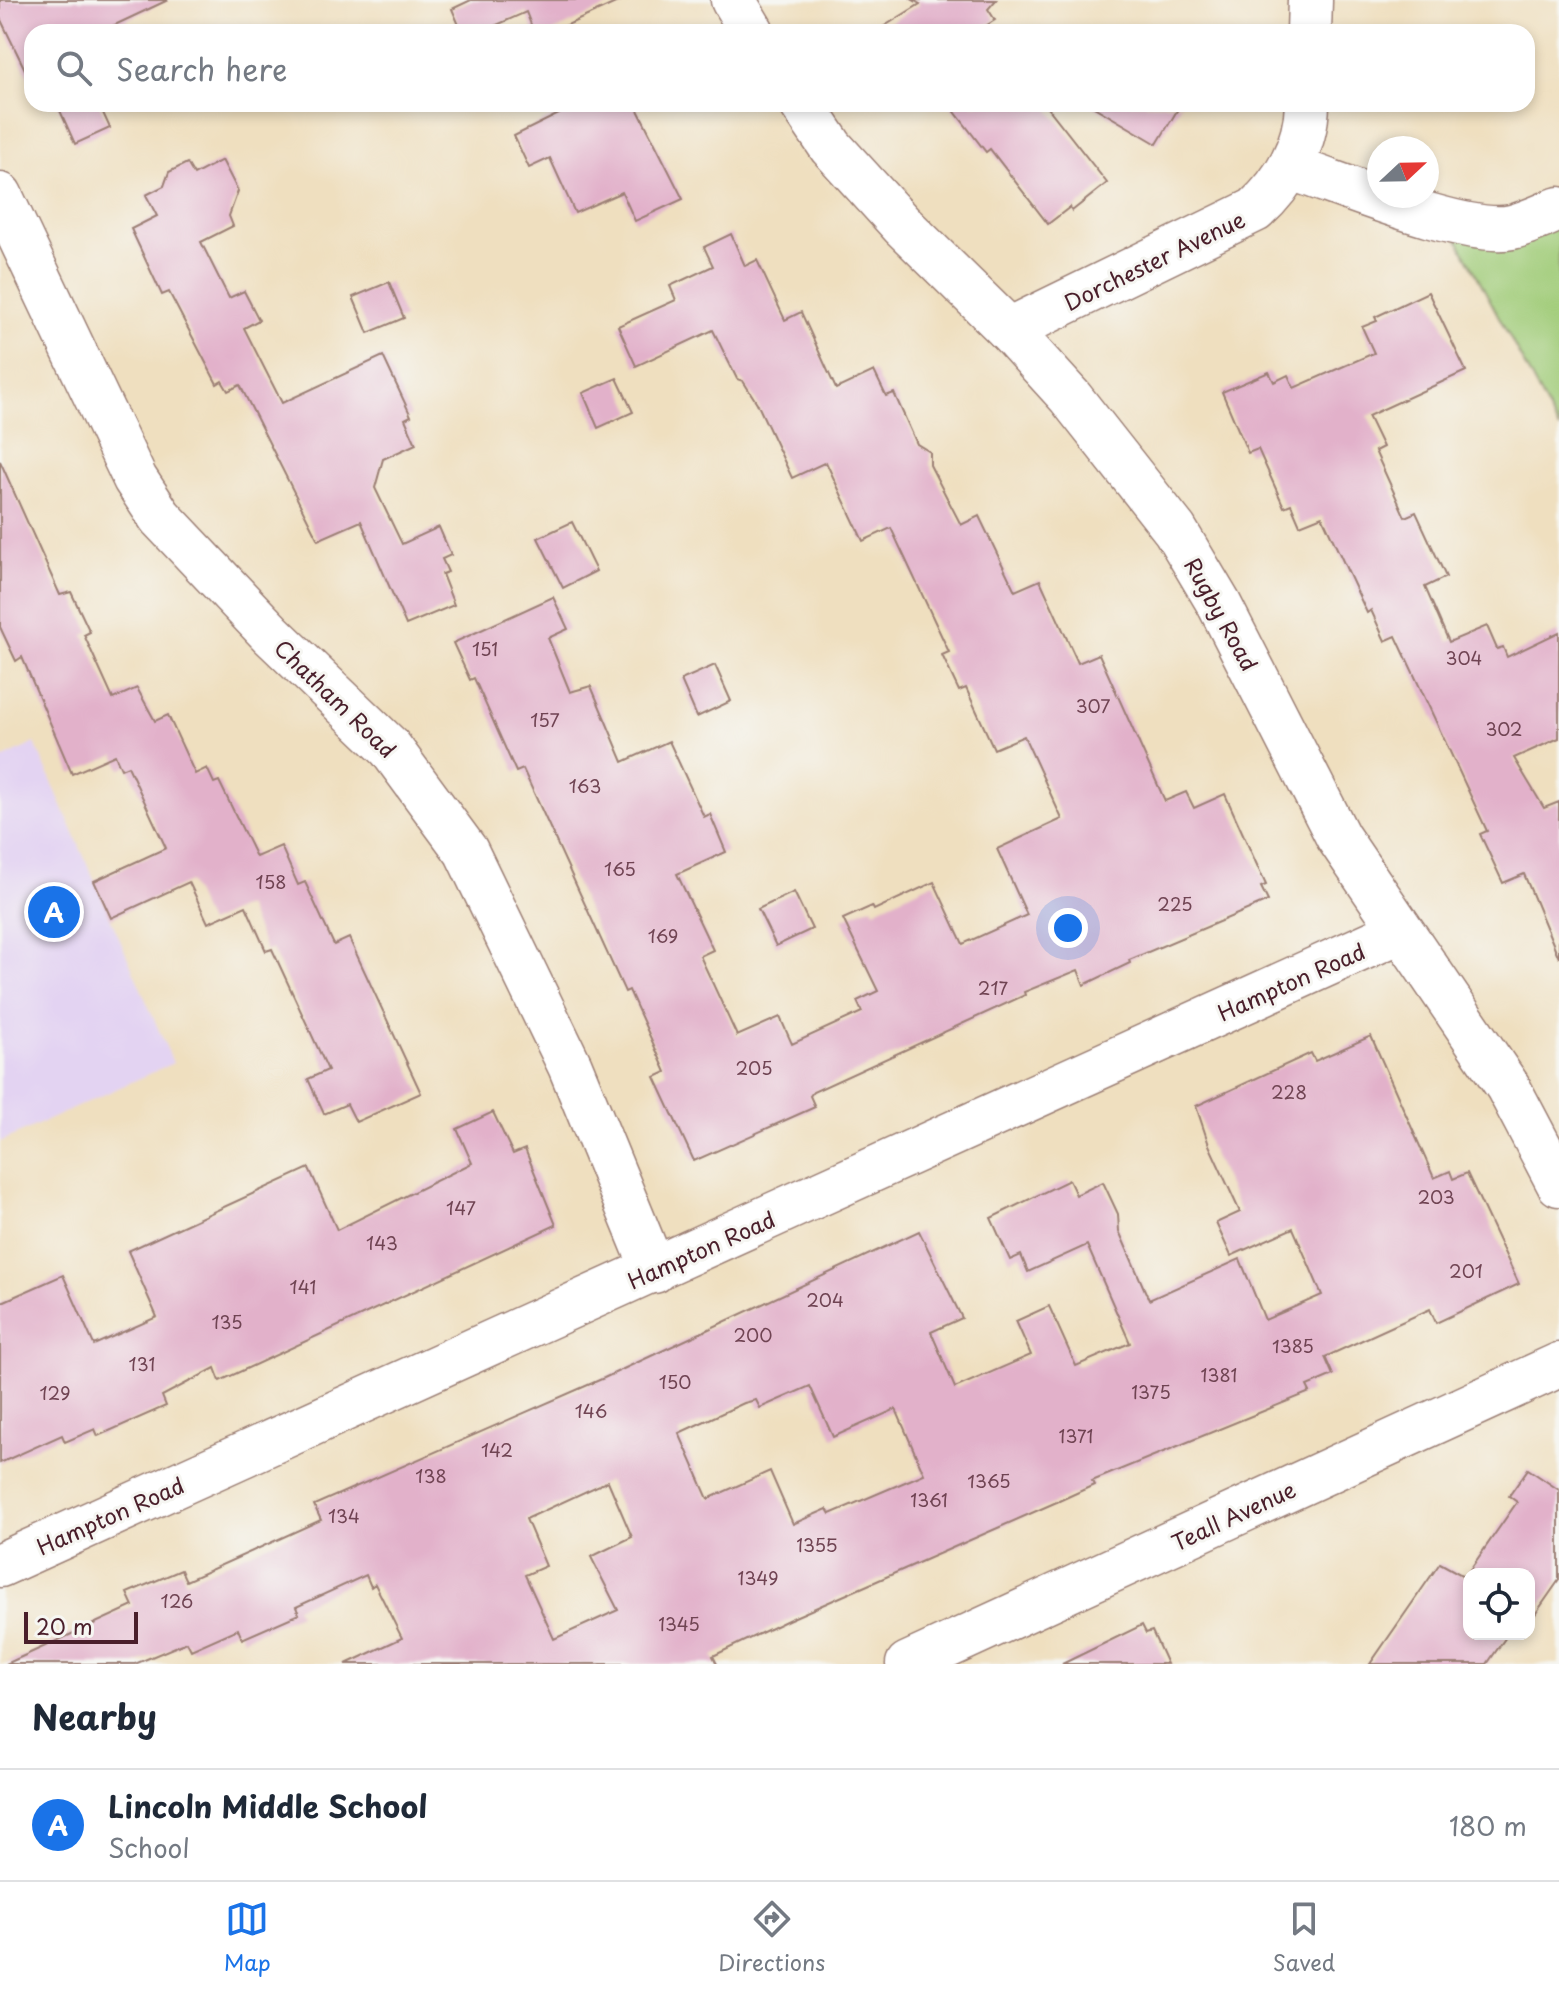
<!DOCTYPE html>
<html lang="en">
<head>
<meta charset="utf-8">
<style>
	:root { --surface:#fff; --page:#f6f6f7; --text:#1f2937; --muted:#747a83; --line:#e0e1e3; --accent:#1a73e8 }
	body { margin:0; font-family:"Playpen Sans",sans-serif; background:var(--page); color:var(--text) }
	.controls { position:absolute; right:24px; bottom:24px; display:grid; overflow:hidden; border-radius:16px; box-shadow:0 4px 12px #0003 }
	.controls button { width:72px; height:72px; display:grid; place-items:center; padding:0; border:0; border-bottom:2px solid var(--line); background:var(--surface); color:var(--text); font:40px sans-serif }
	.compass { position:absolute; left:1367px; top:136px; width:72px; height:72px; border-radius:50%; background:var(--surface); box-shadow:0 4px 12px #0003; rotate:68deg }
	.scale { position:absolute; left:24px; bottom:20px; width:114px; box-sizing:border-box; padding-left:8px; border:4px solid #4a1f2b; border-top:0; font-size:22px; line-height:28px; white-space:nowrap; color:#4a1f2b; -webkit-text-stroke:6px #f6f6f2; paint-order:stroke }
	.you { position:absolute; left:1068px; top:928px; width:28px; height:28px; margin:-20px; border:6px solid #fff; border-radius:50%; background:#1a73e8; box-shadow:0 0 0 12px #1a73e833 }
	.badge { display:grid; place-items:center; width:52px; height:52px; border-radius:50%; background:var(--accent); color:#fff; font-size:26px; font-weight:700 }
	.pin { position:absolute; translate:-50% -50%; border:4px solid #fff; box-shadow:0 2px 8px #0006 }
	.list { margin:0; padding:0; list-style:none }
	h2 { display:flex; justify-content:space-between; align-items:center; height:104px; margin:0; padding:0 32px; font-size:34px }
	h2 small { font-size:26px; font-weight:400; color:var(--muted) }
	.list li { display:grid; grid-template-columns:52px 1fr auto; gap:24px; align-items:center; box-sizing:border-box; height:112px; padding:0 32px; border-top:2px solid var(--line) }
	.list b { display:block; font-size:30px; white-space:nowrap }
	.list p { margin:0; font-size:26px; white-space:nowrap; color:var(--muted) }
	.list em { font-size:26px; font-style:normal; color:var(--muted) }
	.icon { flex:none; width:44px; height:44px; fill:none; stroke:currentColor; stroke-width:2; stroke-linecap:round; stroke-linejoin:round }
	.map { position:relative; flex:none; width:1559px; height:1664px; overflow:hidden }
	.search { position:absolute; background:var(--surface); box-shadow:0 4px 12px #0003; left:24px; right:24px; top:24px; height:88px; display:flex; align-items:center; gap:20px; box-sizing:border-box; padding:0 28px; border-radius:24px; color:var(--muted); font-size:30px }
	.sheet { height:216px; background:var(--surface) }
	nav { display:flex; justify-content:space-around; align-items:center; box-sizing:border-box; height:112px; border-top:2px solid var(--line); background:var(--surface); font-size:22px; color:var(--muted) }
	nav a { display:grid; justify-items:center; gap:4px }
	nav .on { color:var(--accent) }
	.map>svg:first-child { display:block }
	.built { fill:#e3d3f2 }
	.green { fill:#a1cc79; stroke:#767652; stroke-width:2 }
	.building { fill:#e2b1ca; fill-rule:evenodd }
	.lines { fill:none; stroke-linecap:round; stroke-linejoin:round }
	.minor-casing { stroke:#9c7f75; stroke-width:47 }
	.minor { stroke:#fff; stroke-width:44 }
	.labels { text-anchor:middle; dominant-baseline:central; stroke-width:6; stroke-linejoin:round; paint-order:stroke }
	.number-label { font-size:18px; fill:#704453 }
	.street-label { font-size:22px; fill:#4a1f2b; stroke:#f6f6f2 }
</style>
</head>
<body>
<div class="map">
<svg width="1559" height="1664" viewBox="0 0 1559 1664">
	<rect width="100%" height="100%" fill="#f6f6f2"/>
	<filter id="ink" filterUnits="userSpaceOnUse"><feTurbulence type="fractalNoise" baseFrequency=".0125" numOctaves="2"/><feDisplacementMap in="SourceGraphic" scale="16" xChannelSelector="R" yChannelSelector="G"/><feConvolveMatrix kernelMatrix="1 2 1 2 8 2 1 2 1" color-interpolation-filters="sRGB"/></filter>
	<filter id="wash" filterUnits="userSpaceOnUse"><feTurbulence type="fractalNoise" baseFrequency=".006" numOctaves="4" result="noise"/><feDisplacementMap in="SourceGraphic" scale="32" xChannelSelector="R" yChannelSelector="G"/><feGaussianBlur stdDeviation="1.8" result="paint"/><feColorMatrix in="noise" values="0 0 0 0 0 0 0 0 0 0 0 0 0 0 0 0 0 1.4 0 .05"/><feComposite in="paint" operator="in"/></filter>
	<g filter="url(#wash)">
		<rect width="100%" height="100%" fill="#efdfbf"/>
		<!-- built -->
		<polygon class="built" points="35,743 173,1063 0,1142 0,760"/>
		<!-- green -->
		<polygon class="green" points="1559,209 1559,430 1447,219"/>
		<g id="blocks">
			<!-- building -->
			<g class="building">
				<polygon points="0,0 168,0 100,32 32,32 32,84 0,18"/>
				<polygon points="471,0 622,0 552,32 534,32 526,12 481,32 462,32 452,9"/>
				<polygon points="913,0 996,0 988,9 995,20 976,32 875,32 920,4"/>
				<polygon points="57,104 99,104 110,128 75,144"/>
				<polygon points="579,104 635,104 683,199 635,221 622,192 575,213 550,158 529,168 514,136"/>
				<polygon points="949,104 1045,104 1107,183 1072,211 1070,207 1048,224 990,149 986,152"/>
				<polygon points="1089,104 1181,104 1157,144"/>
				<polygon points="222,160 238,191 229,216 233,226 201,242 229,298 244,291 259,320 244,328 282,403 383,356 411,416 405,419 416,444 383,459 375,488 402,544 439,527 451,555 442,559 448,572 442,574 454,605 406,625 361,521 318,540 240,385 228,391 222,381 217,384 169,292 162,295 131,229 157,216 146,195 164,186 169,172 187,163 194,175"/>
				<polygon points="731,234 745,266 757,260 785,320 801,312 836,389 874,371 886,396 894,393 917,444 930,452 930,465 961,525 979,516 1015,591 1040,580 1078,663 1099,654 1165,801 1186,792 1194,808 1225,794 1266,885 1261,887 1268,901 1129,960 1130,963 1084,985 1078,970 1024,992 1025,995 813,1092 810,1096 815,1107 694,1161 655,1077 666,1072 629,990 625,992 523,769 516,772 474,678 470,680 453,643 553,597 568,629 548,638 570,692 591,686 623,762 669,741 704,817 710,814 726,852 677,874 713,950 700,956 737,1036 780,1017 792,1044 862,1012 857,1001 878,991 843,919 872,906 874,910 934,882 963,944 1027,915 997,849 1062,819 1024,736 994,749 966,688 959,691 942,655 949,652 891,528 863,541 826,462 792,478 757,403 743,381 737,379 713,330 636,366 618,326 676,300 670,286 713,266 704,247"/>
				<polygon points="389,282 404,318 368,333 353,297"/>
				<polygon points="1428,292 1466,371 1368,416 1383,447 1375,451 1405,517 1416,512 1446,577 1425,587 1449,642 1487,626 1497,649 1503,647 1507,657 1559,632 1559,738 1514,758 1544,808 1559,802 1559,958 1524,874 1503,883 1480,834 1487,831 1396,636 1385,641 1371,610 1367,613 1322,516 1300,525 1291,504 1284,507 1258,449 1248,453 1222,392 1269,372 1274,382 1288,375 1294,388 1374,353 1362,327 1377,321 1375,317"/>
				<polygon points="617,378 633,412 598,428 583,393"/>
				<polygon points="0,461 60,595 71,592 90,632 84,635 113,699 137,688 155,721 168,715 195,774 207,768 214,783 219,781 256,857 281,846 298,885 305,882 334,945 349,938 421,1093 356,1122 347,1104 324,1114 308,1079 328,1070 272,949 266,951 246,906 208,923 189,882 111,918 94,881 166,848 128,766 121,769 115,755 72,774 22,657 16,661 0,627"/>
				<polygon points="572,522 596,571 563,588 538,538"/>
				<polygon points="715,665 731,701 697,717 681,680"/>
				<polygon points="794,892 812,929 776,946 758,909"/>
				<path d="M 1371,1036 L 1434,1178 L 1450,1171 L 1453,1179 L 1467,1173 L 1519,1284 L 1436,1323 L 1430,1309 L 1325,1357 L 1333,1375 L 1307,1386 L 1310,1392 L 1092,1481 L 1094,1485 L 1059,1501 L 788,1620 L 713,1656 L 717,1664 L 346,1664 L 402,1638 L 375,1584 L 371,1587 L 366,1575 L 296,1607 L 299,1614 L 242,1639 L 238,1629 L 191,1650 L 187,1642 L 135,1664 L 6,1664 L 133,1606 L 127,1593 L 181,1570 L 186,1581 L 321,1520 L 314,1505 L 604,1378 L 919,1231 L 962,1318 L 931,1332 L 955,1388 L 1031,1355 L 1016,1321 L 1049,1306 L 1076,1366 L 1130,1343 L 1087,1245 L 1028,1272 L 1021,1255 L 1010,1260 L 991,1218 L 1069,1180 L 1076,1195 L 1103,1182 L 1118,1214 L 1119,1231 L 1149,1300 L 1240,1259 L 1265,1320 L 1322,1295 L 1293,1228 L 1231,1256 L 1216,1223 L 1240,1212 L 1209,1145 L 1196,1106 L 1311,1053 L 1315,1061 ZM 810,1386 L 833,1437 L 896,1409 L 924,1474 L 830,1514 L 827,1509 L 793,1524 L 770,1471 L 708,1499 L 679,1433 L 744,1403 L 756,1400 L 760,1408 ZM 608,1481 L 632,1537 L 591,1557 L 618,1610 L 554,1639 L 525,1575 L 546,1566 L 526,1519 Z"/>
				<polygon points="493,1112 513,1154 525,1149 556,1225 220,1381 215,1368 162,1396 166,1406 98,1436 95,1429 65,1442 62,1435 0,1463 0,1303 63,1275 94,1345 157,1317 128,1251 309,1168 337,1230 472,1163 457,1129"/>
				<polygon points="1528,1469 1559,1490 1559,1580 1529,1623 1529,1574 1467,1574 1517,1502 1509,1496"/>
				<polygon points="1440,1563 1469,1579 1469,1634 1508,1634 1487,1664 1370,1664"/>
				<polygon points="1142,1625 1146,1633 1152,1631 1167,1664 1062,1664"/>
			</g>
		</g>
	</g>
	<g filter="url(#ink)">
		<use href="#blocks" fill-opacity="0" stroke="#9c7f75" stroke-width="2"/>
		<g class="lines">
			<!-- minor casing -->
			<g class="minor-casing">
				<g id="minor">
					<polyline points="733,0 752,32"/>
					<polyline points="1309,32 1310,0"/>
					<polyline points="802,104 831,147 902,225 1009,330 1070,397 1175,530 1219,604 1338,837 1508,1087 1559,1184"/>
					<path d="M 1291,168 C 1340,184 1466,237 1512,227 C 1528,223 1544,215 1559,209"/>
					<polyline points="0,195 135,479 160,517 271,634 390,748 466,851 570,1066 654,1271"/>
					<path d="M 1009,330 L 1255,210 C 1285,183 1306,146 1307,104"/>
					<polyline points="0,1565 1400,931"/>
					<polyline points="908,1664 1559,1365"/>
				</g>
			</g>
			<!-- minor -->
			<use href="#minor" class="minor"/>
		</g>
	</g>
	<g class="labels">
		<!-- number labels -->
		<g class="number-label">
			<text x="485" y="648">151</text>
			<text x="1464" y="657">304</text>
			<text x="1093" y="705">307</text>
			<text x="545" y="719">157</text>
			<text x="1504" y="728">302</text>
			<text x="585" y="785">163</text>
			<text x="620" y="868">165</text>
			<text x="271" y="881">158</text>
			<text x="1175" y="903">225</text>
			<text x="663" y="935">169</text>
			<text x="993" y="987">217</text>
			<text x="754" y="1067">205</text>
			<text x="1289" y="1091">228</text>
			<text x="1436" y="1196">203</text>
			<text x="461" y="1207">147</text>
			<text x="382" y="1242">143</text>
			<text x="1466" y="1270">201</text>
			<text x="303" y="1286">141</text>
			<text x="825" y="1299">204</text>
			<text x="227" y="1321">135</text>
			<text x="753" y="1334">200</text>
			<text x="1293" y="1345">1385</text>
			<text x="142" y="1363">131</text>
			<text x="1219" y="1374">1381</text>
			<text x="675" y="1381">150</text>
			<text x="1151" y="1391">1375</text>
			<text x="55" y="1392">129</text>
			<text x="591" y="1410">146</text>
			<text x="1076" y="1435">1371</text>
			<text x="497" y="1449">142</text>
			<text x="431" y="1475">138</text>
			<text x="989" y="1480">1365</text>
			<text x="929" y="1499">1361</text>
			<text x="344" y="1515">134</text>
			<text x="817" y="1544">1355</text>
			<text x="758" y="1577">1349</text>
			<text x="177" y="1600">126</text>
			<text x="679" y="1623">1345</text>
		</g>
		<!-- street labels -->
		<g class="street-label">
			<text transform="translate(1154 260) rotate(-26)">Dorchester Avenue</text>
			<text transform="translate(1222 614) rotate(61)">Rugby Road</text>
			<text transform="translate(336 698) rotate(44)">Chatham Road</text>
			<text transform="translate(1291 981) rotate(-24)">Hampton Road</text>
			<text transform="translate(701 1249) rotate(-24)">Hampton Road</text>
			<text transform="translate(110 1515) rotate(-24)">Hampton Road</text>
			<text transform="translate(1233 1515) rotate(-25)">Teall Avenue</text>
		</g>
	</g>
</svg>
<div class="controls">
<button><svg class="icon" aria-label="locate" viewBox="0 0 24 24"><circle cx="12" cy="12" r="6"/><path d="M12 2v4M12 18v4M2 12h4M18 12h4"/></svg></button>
</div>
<svg class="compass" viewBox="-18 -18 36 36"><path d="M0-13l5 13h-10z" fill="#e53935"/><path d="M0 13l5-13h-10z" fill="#747a83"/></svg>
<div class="scale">20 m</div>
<div class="you"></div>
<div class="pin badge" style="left:54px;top:912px">A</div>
<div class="search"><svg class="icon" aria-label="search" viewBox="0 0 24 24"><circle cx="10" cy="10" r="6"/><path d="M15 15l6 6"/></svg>Search here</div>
</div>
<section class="sheet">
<h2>Nearby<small></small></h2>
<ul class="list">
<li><span class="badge">A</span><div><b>Lincoln Middle School</b><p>School</p></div><em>180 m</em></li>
</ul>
</section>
<nav>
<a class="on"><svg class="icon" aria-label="map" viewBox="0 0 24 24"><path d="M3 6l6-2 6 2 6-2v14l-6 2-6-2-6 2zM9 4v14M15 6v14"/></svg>Map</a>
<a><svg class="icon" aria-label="directions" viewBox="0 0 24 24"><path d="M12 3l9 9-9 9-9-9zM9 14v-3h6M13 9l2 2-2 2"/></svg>Directions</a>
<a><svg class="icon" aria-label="saved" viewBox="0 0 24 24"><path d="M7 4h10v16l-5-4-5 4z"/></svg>Saved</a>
</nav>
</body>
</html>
